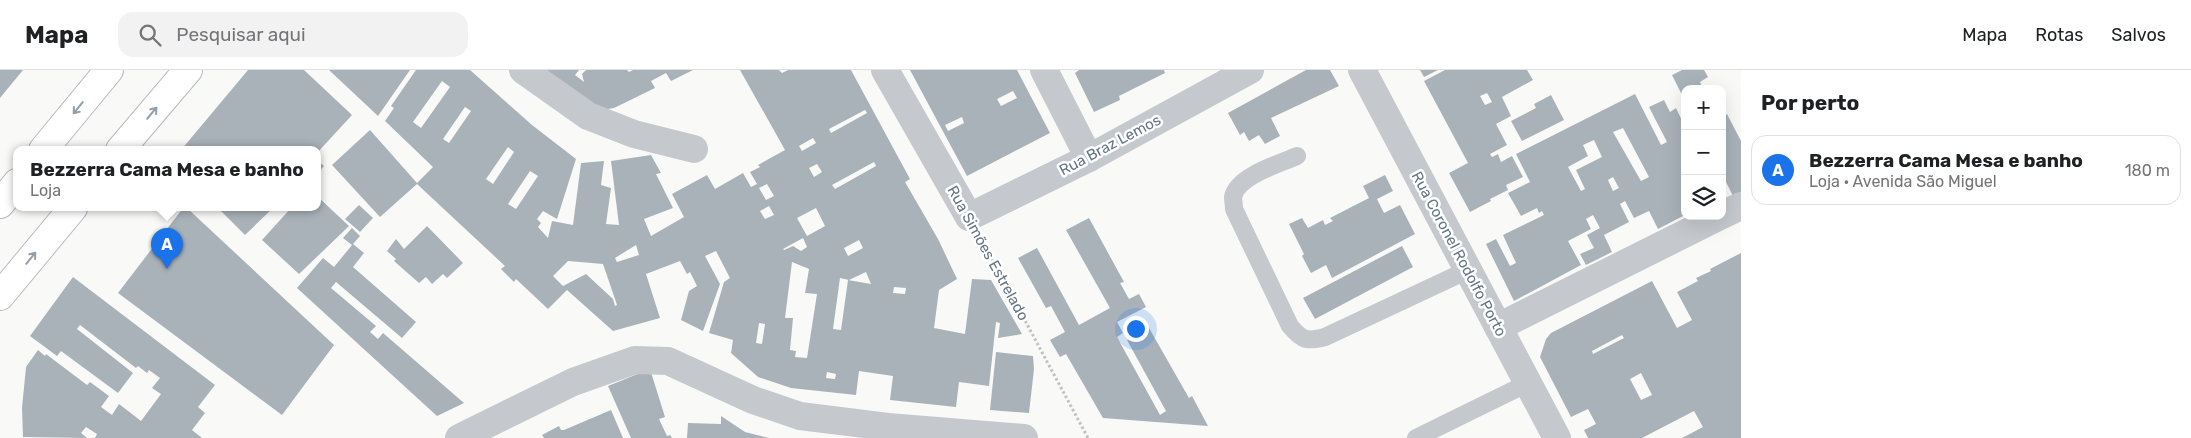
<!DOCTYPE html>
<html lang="pt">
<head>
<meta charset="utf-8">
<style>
	:root { --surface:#fff; --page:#f2f2f2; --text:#202124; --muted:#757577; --line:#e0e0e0; --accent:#1a73e8 }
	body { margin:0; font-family:Rubik,sans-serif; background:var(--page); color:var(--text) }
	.controls { position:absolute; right:15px; top:15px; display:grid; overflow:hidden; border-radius:10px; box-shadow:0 5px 20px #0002 }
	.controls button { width:45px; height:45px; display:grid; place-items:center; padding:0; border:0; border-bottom:1px solid var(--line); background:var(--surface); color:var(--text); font:25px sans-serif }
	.you { position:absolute; left:1135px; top:258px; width:18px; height:18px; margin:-12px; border:4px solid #fff; border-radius:50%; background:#1a73e8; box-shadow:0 0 0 8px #1a73e833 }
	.badge { display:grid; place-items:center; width:32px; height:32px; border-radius:50%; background:var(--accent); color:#fff; font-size:16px; font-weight:700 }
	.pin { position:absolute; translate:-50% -41px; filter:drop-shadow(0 1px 2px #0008) }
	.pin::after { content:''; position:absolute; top:26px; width:18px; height:15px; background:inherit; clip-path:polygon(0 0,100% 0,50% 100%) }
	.popup { position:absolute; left:13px; top:76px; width:308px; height:65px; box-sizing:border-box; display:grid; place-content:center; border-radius:10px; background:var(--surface); filter:drop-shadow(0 1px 4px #0005); font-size:16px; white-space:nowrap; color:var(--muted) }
	.popup b { font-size:19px; color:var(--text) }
	.popup::after { content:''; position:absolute; left:50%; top:100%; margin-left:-10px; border:10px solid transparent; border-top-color:var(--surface) }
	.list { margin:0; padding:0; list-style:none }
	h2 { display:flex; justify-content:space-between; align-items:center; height:65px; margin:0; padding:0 20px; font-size:21px }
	h2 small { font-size:16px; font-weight:400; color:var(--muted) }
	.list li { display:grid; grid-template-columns:32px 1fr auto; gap:15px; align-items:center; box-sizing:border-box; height:70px; margin:0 10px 10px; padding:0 10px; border:1px solid var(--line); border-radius:15px }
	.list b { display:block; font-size:19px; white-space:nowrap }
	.list p { margin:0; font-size:16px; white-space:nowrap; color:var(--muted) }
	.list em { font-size:16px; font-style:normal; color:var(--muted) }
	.icon { flex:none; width:28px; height:28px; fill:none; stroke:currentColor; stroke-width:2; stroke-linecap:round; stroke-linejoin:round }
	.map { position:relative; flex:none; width:1741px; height:368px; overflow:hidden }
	header { display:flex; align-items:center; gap:30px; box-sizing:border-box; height:70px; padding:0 25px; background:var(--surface); border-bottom:1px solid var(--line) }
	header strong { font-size:24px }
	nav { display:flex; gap:28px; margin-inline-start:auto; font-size:18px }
	.search { width:350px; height:45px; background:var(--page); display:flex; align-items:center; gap:12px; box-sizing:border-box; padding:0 18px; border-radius:15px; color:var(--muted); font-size:19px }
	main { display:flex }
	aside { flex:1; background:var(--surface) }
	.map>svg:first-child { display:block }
	.building { fill:#a9b2b9; fill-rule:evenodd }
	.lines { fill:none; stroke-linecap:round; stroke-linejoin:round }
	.primary-casing { stroke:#b6bbbf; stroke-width:30 }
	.path { stroke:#bfc1c4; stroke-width:3; stroke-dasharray:2.5 2.5; stroke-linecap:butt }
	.service { stroke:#c5c9cd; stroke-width:18 }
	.minor { stroke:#c5c9cd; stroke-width:28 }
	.primary { stroke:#fff; stroke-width:28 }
	.oneway { stroke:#929ea8 }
	.labels { text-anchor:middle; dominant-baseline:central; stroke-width:5; stroke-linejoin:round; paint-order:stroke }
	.street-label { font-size:15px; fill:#647583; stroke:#fff }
</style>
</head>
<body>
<header>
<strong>Mapa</strong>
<div class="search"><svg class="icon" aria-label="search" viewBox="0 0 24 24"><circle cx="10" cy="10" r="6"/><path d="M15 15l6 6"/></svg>Pesquisar aqui</div>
<nav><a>Mapa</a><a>Rotas</a><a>Salvos</a></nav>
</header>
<main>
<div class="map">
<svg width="1741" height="368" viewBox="0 0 1741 368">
	<rect width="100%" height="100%" fill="#f9faf7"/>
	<!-- building -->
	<g class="building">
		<polygon points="0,0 23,0 0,28"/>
		<polygon points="248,0 304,0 352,45 317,83 317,80 181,80"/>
		<polygon points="329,0 410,0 378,46"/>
		<path d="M 416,0 L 470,0 L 532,55 L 576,89 L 557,149 L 543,141 L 537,149 L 541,153 L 538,157 L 548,168 L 552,151 L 573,155 L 581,93 L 604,91 L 601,115 L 611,118 L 606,154 L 619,155 L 611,91 L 651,85 L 661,103 L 656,104 L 673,138 L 644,149 L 651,166 L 684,147 L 672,124 L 707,105 L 715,119 L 743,103 L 751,117 L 757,114 L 750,102 L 760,97 L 758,95 L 785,80 L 740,0 L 779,0 L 782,3 L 788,0 L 851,0 L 910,109 L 905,112 L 938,169 L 957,209 L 939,220 L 934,258 L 965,264 L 972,209 L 991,210 L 1022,264 L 998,268 L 1000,253 L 996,252 L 989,316 L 959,312 L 956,337 L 890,330 L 893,306 L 859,301 L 856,325 L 791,318 L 758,307 L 731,283 L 733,270 L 709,263 L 724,212 L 730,208 L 716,181 L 705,186 L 720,214 L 703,261 L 681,250 L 689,221 L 697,216 L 690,202 L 687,204 L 680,191 L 646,204 L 660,248 L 613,261 L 567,220 L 548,239 L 516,209 L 514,212 L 501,199 L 505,196 L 417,114 L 380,147 L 332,95 L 370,60 L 417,113 L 433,97 L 385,51 L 394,38 L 391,36 ZM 442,11 L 450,17 L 421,58 L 413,52 ZM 465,37 L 471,41 L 449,73 L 443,69 ZM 865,40 L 867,43 L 831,63 L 829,59 ZM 813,68 L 816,73 L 802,81 L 799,76 ZM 508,77 L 514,82 L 493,114 L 486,109 ZM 874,92 L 876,96 L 835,119 L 832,115 ZM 817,94 L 822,102 L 814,107 L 809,98 ZM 530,101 L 538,106 L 516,139 L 508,134 ZM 767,114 L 774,126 L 766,130 L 759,118 ZM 769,136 L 774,145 L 765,149 L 760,141 ZM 816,138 L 825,156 L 807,166 L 797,148 ZM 803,168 L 807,177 L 801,181 L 793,176 L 784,180 L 783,179 ZM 859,170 L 863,178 L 848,186 L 844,178 ZM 636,175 L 639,185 L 617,192 L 615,188 ZM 568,191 L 603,194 L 617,235 L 615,236 L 613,229 L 586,204 L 563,216 L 553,206 ZM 792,192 L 809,199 L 805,223 L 817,224 L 807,288 L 795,287 L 796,281 L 790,280 L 793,248 L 785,248 ZM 866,202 L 871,214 L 848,210 L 841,260 L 833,259 L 840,208 L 849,210 ZM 894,217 L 906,218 L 905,224 L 893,223 ZM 759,253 L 765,254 L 762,274 L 756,273 ZM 827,302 L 836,304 L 835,309 L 826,308 Z"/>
		<polygon points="545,0 579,0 575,5 584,12 582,4 586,0 627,0 629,2 633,0 693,0 671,11 666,3 651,11 655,18 614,38 595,41"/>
		<path d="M 910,0 L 1017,0 L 1050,63 L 967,106 ZM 1013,21 L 1017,28 L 1001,36 L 997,29 ZM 962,47 L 964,53 L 948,61 L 945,55 Z"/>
		<polygon points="1079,0 1164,0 1165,3 1119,26 1120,30 1094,42 1075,3"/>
		<polygon points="1306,0 1330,0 1339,16 1271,48 1280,66 1265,74 1259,65 1249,71 1244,62 1240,65 1228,43"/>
		<polygon points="1420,0 1438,0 1424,7"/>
		<path d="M 1445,0 L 1527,0 L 1533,10 L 1502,27 L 1511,46 L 1496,54 L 1507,75 L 1490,84 L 1492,87 L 1498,84 L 1501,92 L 1512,86 L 1523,107 L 1506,115 L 1508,120 L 1490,129 L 1491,131 L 1470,142 L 1449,103 L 1468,93 L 1424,11 ZM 1487,23 L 1492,32 L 1485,35 L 1480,26 Z"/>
		<polygon points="1682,0 1704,0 1708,7 1700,12 1703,19 1685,19 1685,31 1672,5"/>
		<path d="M 1635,24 L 1661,75 L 1667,72 L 1649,37 L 1664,30 L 1670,42 L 1676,38 L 1685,57 L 1685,145 L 1658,159 L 1649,141 L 1634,148 L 1625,131 L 1620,134 L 1629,152 L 1604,165 L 1612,182 L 1586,195 L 1580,184 L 1594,178 L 1587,165 L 1600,158 L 1593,145 L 1586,149 L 1591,159 L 1568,171 L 1581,195 L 1514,231 L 1486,174 L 1496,169 L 1510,196 L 1516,193 L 1503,165 L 1544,145 L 1542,141 L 1539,143 L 1537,138 L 1521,146 L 1508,123 L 1530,112 L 1516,84 ZM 1623,58 L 1649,107 L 1641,111 L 1613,62 ZM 1594,70 L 1602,87 L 1576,100 L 1585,119 L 1581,121 L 1568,97 L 1588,86 L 1583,75 ZM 1613,107 L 1619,118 L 1613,121 L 1608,110 Z"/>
		<polygon points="1551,25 1564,50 1522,71 1511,51 1536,38 1534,34"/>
		<polygon points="1727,44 1741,71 1741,122 1733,126 1722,104 1722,46"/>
		<polygon points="317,90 324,96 317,104"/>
		<polygon points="1385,105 1393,121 1377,129 1384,143 1400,135 1415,164 1332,208 1326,195 1311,203 1302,186 1304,184 1289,154 1302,148 1308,158 1323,150 1325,155 1333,151 1330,148 1369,128 1363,116"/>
		<polygon points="317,126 349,156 299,204 262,170 291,138 317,138"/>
		<polygon points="359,135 373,148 360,162 345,149"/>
		<polygon points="183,138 187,138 334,275 282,345 118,223"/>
		<polygon points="218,138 273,138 245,165"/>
		<polygon points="1089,148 1124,212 1120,213 1129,229 1139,224 1146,237 1117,252 1123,263 1117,267 1160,345 1166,341 1127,270 1149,258 1189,328 1192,326 1208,356 1103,348 1066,284 1060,287 1050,270 1065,262 1051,236 1046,238 1018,188 1037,178 1079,255 1110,238 1066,160"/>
		<polygon points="427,156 463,193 447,208 443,204 432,214 426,207 419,213 394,191 396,189 387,181 396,169 404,179"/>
		<polygon points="352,158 360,166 353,174 364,183 353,197 416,252 402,268 336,212 331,218 376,256 370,262 378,269 383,263 464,333 437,346 297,218 323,188 334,197 352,175 343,168"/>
		<polygon points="1402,176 1413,197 1315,249 1303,228"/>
		<path d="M 1741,183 L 1741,368 L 1682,368 L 1703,357 L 1694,341 L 1642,368 L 1588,368 L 1584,360 L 1596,354 L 1588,339 L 1571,347 L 1540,287 L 1546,269 L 1551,263 L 1652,211 L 1677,258 L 1692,250 L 1677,222 L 1698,211 L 1696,208 L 1711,201 L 1710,199 ZM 1622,265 L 1624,268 L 1593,284 L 1592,281 ZM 1641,303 L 1652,325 L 1641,330 L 1630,309 Z"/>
		<polygon points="73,207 215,315 198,337 205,343 192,360 202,368 95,368 97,364 86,357 81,363 87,368 23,367 22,338 26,297 38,280 45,286 46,284 87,315 90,312 109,326 101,337 112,345 119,334 141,351 161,324 152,318 160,308 149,300 147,303 138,296 136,298 80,255 77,259 133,303 118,323 61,281 57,286 30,266"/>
		<polygon points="996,282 1033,286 1034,299 1029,343 990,340"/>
		<polygon points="650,299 665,347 659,349 667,366 670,365 672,368 631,368 608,316"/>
		<polygon points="611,340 623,368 544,368 542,365 559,356 561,360 564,360"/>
		<polygon points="721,346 745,362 769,368 687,368 688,353 721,354"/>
	</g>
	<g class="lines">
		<!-- primary casing -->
		<g class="primary-casing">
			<g id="primary">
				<polyline points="43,80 109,0"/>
				<polyline points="120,80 188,0"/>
				<polyline points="0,134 17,113"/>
				<polyline points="0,226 73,138"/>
			</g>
		</g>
		<!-- path -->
		<polyline class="path" points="985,176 1088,368"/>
		<!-- service -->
		<g class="service">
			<path d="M 1297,86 C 1279,94 1237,106 1233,127 C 1233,130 1234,135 1234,139 L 1290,256 C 1302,270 1306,272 1325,267 L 1468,200"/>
			<polyline points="1416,368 1528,313"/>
		</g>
		<!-- minor -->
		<g class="minor">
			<polyline points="523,0 588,46 634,64 694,79"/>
			<polyline points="885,0 969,147 1089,88 1250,0"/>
			<polyline points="1044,0 1089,88"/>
			<polyline points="1362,0 1557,368"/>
			<polyline points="1722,145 1741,136"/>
			<polyline points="1498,257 1720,146"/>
			<polyline points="459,368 573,312 635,290 668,291 753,330 800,346 888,357 1024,368"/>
		</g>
		<!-- primary -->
		<use href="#primary" class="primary"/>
	</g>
	<!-- one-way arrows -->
	<defs><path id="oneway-shaft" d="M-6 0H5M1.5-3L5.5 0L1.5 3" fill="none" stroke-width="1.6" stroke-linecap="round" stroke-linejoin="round" transform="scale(1.25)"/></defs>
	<g class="oneway">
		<use href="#oneway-shaft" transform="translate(78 38) rotate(129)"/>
		<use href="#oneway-shaft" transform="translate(152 43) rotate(-50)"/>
		<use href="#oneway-shaft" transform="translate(31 188) rotate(-51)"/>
	</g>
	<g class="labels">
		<!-- street labels -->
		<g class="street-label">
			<text transform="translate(1110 75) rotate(-28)">Rua Braz Lemos</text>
			<text transform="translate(988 183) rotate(61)">Rua Simões Estrelado</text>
			<text transform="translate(1459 184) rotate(62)">Rua Coronel Rodolfo Porto</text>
		</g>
	</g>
</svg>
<div class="controls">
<button>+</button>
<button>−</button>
<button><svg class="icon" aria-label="layers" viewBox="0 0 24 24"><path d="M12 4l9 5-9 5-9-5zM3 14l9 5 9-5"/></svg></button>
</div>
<div class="you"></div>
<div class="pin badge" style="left:167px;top:199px">A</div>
<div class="popup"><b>Bezzerra Cama Mesa e banho</b>Loja</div>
</div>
<aside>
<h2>Por perto<small></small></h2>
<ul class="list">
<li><span class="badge">A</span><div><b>Bezzerra Cama Mesa e banho</b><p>Loja · Avenida São Miguel</p></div><em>180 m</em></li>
</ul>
</aside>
</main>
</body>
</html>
